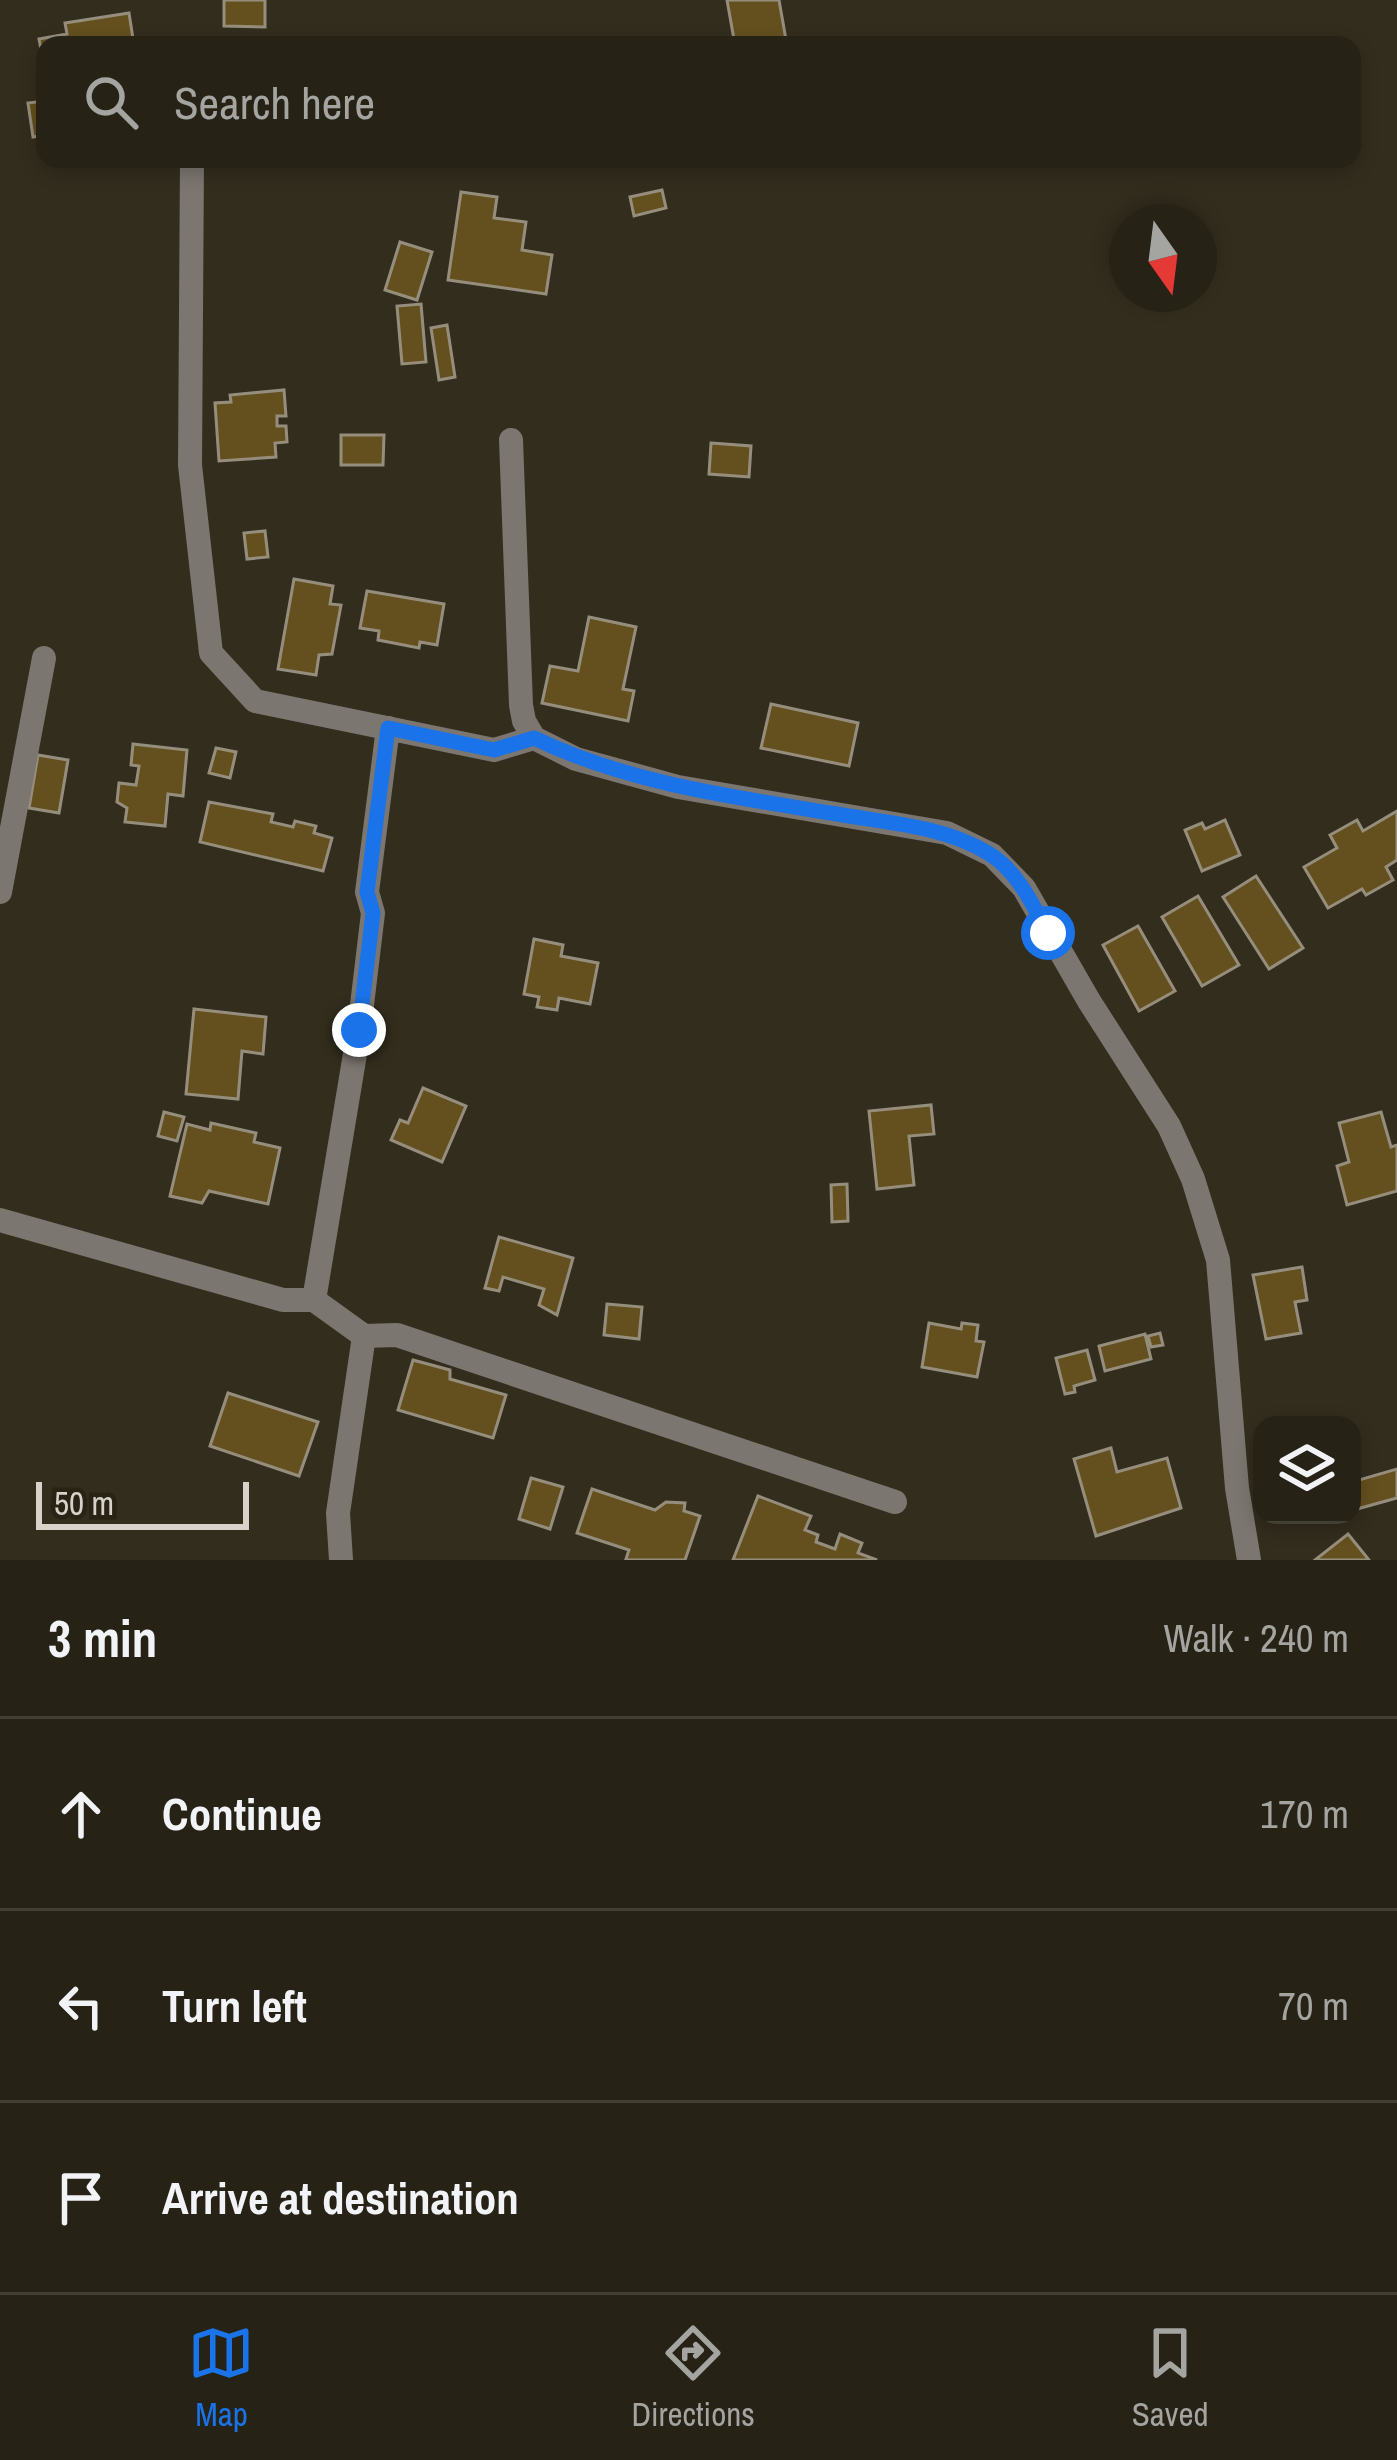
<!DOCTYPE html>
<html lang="en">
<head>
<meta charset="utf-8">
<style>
	:root { --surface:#262216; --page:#322f23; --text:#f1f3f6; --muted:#a4a4a1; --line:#423f35; --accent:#1a73e8 }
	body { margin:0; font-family:"Archivo Narrow",sans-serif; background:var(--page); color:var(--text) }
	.controls { position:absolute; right:36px; bottom:36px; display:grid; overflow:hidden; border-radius:24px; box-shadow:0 6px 18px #0003 }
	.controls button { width:108px; height:108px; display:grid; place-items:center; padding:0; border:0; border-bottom:3px solid var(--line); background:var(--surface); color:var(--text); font:60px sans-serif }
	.compass { position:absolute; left:1109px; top:204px; width:108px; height:108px; border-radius:50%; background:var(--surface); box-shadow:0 6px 18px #0003; rotate:166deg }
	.scale { position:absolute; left:36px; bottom:30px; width:213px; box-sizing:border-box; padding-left:12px; border:6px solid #d7d3ca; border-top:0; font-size:33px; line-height:42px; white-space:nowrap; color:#d7d3ca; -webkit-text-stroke:9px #292315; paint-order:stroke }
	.stop { position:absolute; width:36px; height:36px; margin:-27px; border:9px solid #1a73e8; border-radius:50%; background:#fff }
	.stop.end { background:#1a73e8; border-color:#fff; box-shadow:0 3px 12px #0008 }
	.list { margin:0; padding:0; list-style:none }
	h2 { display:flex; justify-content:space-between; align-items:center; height:156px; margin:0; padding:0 48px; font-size:51px }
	h2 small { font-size:39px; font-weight:400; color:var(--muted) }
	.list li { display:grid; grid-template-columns:78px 1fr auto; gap:36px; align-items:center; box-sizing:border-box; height:192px; padding:0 48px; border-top:3px solid var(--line) }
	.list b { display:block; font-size:45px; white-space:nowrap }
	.list em { font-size:39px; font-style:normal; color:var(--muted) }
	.icon { flex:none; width:66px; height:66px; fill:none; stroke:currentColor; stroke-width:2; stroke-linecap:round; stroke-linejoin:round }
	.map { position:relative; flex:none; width:1397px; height:1560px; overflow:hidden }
	.search { position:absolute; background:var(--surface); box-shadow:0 6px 18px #0003; left:36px; right:36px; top:36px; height:132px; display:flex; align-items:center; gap:30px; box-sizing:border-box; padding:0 42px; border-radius:24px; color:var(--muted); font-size:45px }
	.sheet { height:732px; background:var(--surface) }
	nav { display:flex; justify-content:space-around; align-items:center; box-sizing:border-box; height:168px; border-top:3px solid var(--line); background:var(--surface); font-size:33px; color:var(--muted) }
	nav a { display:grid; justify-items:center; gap:6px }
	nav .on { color:var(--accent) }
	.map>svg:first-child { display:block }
	.building { fill:#64501e; stroke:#968e7d; stroke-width:3 }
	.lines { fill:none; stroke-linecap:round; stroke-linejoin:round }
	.street { stroke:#7c7670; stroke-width:24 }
	.route { stroke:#1a73e8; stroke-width:15 }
</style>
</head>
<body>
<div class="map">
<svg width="1397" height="1560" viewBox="0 0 1397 1560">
	<rect width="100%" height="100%" fill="#332d1e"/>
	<!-- building -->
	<g class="building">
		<polygon points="224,0 265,0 265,27 224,26"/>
		<polygon points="727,0 779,0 786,40 735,45"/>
		<polygon points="129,13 134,45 45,45 45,71 39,39 67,34 65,23"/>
		<polygon points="45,101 45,135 33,137 28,103"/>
		<polygon points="662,190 666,208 634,216 630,197"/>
		<polygon points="461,192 497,197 494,218 526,222 522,250 552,255 546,294 448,280"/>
		<polygon points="400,242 432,252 417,300 385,290"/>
		<polygon points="421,304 426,362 402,364 397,306"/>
		<polygon points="447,325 455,377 439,380 431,328"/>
		<polygon points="284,390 286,416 277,416 277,426 286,426 287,442 275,443 276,457 219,461 215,403 231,402 230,395"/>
		<polygon points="341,435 384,435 383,465 341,465"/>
		<polygon points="711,443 751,446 749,477 709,474"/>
		<polygon points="265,531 268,557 247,559 244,533"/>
		<polygon points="294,579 333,586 330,604 341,605 332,654 319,655 316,675 278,669"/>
		<polygon points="367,591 444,604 437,645 420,642 419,648 378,640 379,631 360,628"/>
		<polygon points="589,617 636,627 623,689 634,691 628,721 542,703 550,666 578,671"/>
		<polygon points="771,704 858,723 849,766 761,748"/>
		<polygon points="133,744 187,750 183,796 168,794 165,826 125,822 127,808 117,802 119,783 136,785 139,766 131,765"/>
		<polygon points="216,748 236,752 230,778 209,773"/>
		<polygon points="38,755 68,760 59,813 29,808"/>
		<polygon points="209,802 273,814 271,822 293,827 295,821 316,826 314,833 332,838 323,871 200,842"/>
		<polygon points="1397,811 1397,860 1386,867 1393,880 1366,895 1362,889 1328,908 1304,867 1337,848 1330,835 1357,820 1363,831"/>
		<polygon points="1225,820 1240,855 1202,871 1185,830 1202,823 1205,829"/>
		<polygon points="1256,876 1303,948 1269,969 1223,897"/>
		<polygon points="1198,896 1239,965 1202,986 1162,917"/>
		<polygon points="1138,926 1175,991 1139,1011 1103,945"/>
		<polygon points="534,939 563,945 561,956 598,963 590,1004 559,998 557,1010 537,1007 539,997 524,994"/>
		<polygon points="194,1009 266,1017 263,1054 242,1051 238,1099 186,1094"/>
		<polygon points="423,1088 466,1106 442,1162 391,1140 400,1120 408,1123"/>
		<polygon points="931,1105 934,1134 909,1136 914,1185 877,1189 869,1111"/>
		<polygon points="164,1112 184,1117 177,1141 158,1136"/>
		<polygon points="1381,1112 1391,1147 1397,1145 1397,1191 1347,1205 1337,1166 1349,1162 1339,1123"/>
		<polygon points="211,1123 256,1133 254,1142 280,1148 268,1204 209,1191 202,1203 170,1196 187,1124 210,1130"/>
		<polygon points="847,1184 848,1221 832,1222 831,1185"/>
		<polygon points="499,1237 573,1258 557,1315 539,1305 544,1289 503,1277 499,1291 485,1288"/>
		<polygon points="1302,1267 1307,1300 1295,1302 1301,1333 1266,1339 1253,1275"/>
		<polygon points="607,1304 642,1307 639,1339 604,1335"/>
		<polygon points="929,1323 961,1329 962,1323 978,1325 976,1341 984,1342 977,1377 922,1367"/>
		<polygon points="1160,1333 1163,1345 1151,1347 1148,1336"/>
		<polygon points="1145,1334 1151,1359 1105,1371 1099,1346"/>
		<polygon points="1087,1350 1095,1380 1074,1386 1075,1392 1065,1394 1056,1358"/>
		<polygon points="413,1360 450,1370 450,1379 506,1395 493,1438 398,1410"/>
		<polygon points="228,1393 318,1422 299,1476 210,1446"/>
		<polygon points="1111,1448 1117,1472 1167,1458 1181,1508 1096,1536 1074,1459"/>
		<polygon points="1397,1469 1397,1498 1357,1509 1352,1482"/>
		<polygon points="531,1478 563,1487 550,1529 519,1519"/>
		<polygon points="592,1489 655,1510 666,1502 685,1503 684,1511 700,1516 685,1560 629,1560 626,1559 629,1550 577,1533"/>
		<polygon points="758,1496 811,1516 805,1530 818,1535 816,1542 835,1549 840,1534 862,1543 858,1553 877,1560 733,1560"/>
		<polygon points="1348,1534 1369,1560 1315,1560"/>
	</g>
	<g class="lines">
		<!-- street -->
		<g class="street">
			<polyline points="192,159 190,465 211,653 255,701 494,750 534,738"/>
			<polyline points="511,440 521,705 524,721 534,738 576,759 678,787 947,833 992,855 1024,888 1089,1001 1169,1126 1193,1179 1218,1260 1237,1488 1249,1560"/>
			<polyline points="0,892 44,658"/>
			<polyline points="0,1220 283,1300 314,1300 364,1336 397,1335 895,1502"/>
			<polyline points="314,1300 359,1030 373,913 367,892 388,728"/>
			<polyline points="341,1560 338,1513 364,1336"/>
		</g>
	</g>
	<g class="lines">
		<!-- route -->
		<path class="route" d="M 359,1030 L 373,913 L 367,892 L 388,728 L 494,750 L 534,738 C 630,784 734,797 837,814 C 888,823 943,826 988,853 C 1017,870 1033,905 1048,933"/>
	</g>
</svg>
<div class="controls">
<button><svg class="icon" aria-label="layers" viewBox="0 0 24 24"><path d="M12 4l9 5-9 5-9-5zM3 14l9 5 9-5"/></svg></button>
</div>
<svg class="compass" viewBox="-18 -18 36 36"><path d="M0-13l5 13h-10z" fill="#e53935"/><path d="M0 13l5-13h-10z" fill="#a4a4a1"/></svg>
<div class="scale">50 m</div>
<div class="stop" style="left:1048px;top:933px"></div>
<div class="stop end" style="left:359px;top:1030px"></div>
<div class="search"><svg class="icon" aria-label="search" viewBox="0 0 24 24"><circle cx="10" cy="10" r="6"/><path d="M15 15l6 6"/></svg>Search here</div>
</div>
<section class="sheet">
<h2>3 min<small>Walk · 240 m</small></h2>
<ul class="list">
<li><svg class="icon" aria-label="ahead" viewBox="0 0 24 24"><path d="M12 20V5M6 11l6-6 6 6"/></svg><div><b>Continue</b></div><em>170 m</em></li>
<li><svg class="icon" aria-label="left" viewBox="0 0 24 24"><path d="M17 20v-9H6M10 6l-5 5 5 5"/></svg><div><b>Turn left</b></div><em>70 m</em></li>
<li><svg class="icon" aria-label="arrive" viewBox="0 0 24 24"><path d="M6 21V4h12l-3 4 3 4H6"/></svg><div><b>Arrive at destination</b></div></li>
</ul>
</section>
<nav>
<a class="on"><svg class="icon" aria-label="map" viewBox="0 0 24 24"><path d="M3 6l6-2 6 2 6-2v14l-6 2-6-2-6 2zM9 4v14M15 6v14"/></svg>Map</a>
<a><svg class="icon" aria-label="directions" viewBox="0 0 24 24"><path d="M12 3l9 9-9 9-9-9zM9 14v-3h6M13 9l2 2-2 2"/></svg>Directions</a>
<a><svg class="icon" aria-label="saved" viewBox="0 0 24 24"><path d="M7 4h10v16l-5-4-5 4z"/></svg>Saved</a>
</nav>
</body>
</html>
